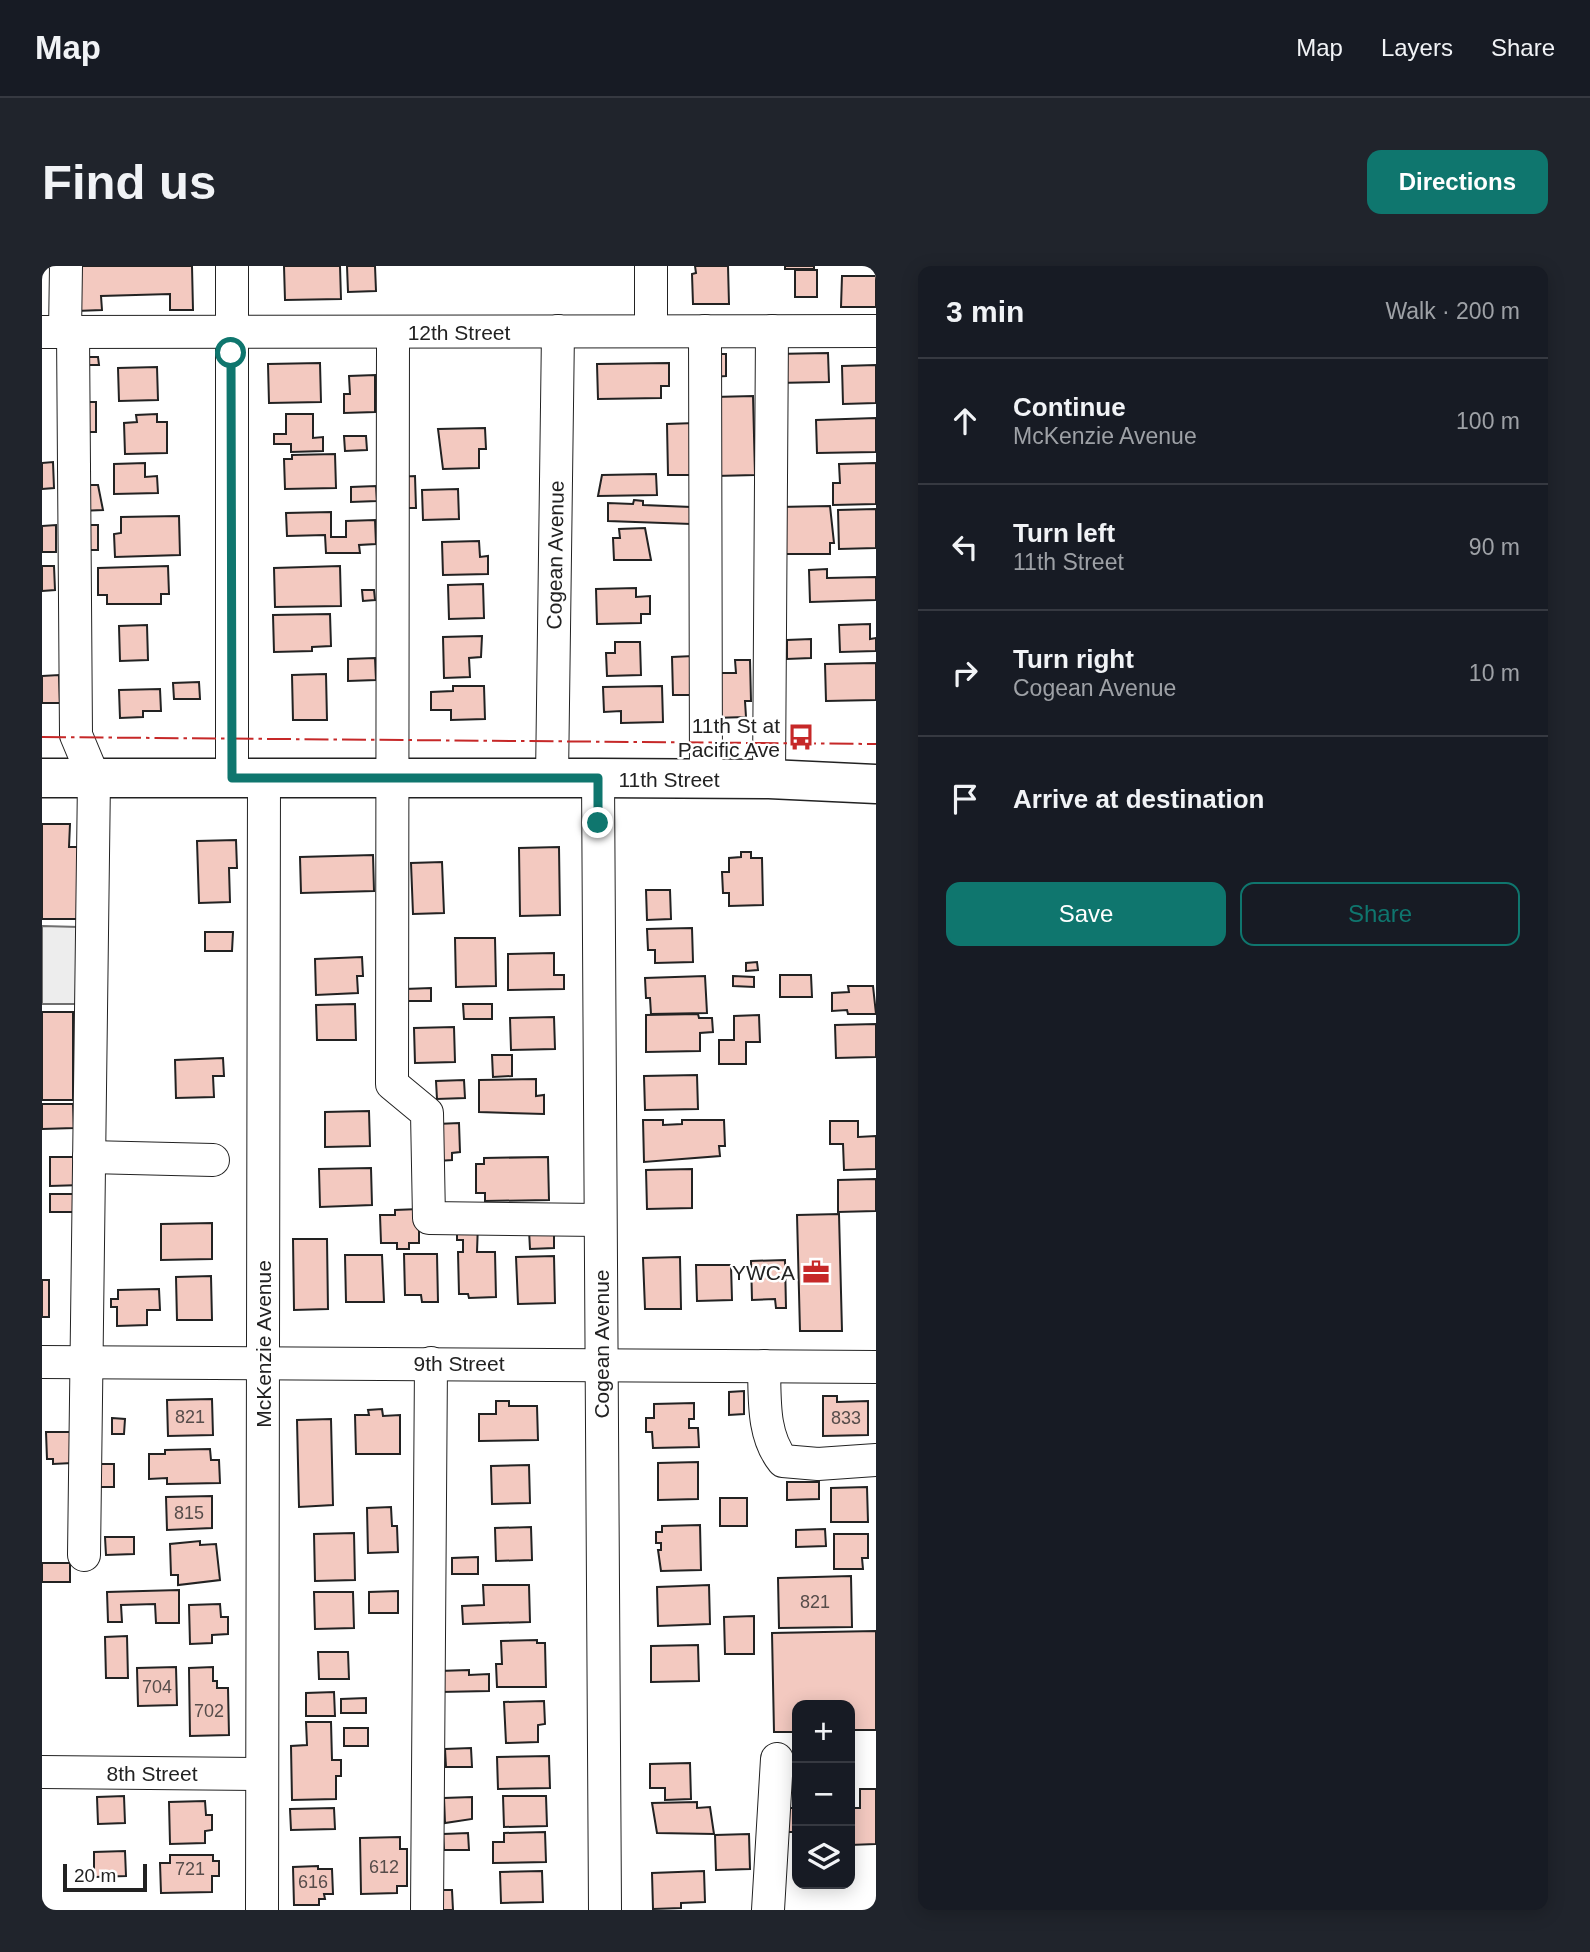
<!DOCTYPE html>
<html lang="en">
<head>
<meta charset="utf-8">
<style>
	:root { --surface:#171b24; --page:#20242c; --text:#f1f3f6; --muted:#9ea1a6; --line:#363941; --accent:#0f766e }
	body { margin:0; font-family:Arial,sans-serif; background:var(--page); color:var(--text) }
	.controls { position:absolute; right:21px; bottom:21px; display:grid; overflow:hidden; border-radius:14px; box-shadow:0 4px 18px #0003 }
	.controls button { width:63px; height:63px; display:grid; place-items:center; padding:0; border:0; border-bottom:2px solid var(--line); background:var(--surface); color:var(--text); font:35px sans-serif }
	.scale { position:absolute; left:21px; bottom:18px; width:84px; box-sizing:border-box; padding-left:7px; border:4px solid #222; border-top:0; font-size:19px; line-height:24px; white-space:nowrap; color:#222; -webkit-text-stroke:5px #fff; paint-order:stroke }
	.stop { position:absolute; width:21px; height:21px; margin:-16px; border:5px solid #0f766e; border-radius:50%; background:#fff }
	.stop.end { background:#0f766e; border-color:#fff; box-shadow:0 2px 7px #0008 }
	.list { margin:0; padding:0; list-style:none }
	h2 { display:flex; justify-content:space-between; align-items:center; height:91px; margin:0; padding:0 28px; font-size:30px }
	h2 small { font-size:23px; font-weight:400; color:var(--muted) }
	.list li { display:grid; grid-template-columns:46px 1fr auto; gap:21px; align-items:center; box-sizing:border-box; height:126px; padding:0 28px; border-top:2px solid var(--line) }
	.list b { display:block; font-size:26px; white-space:nowrap }
	.list p { margin:0; font-size:23px; white-space:nowrap; color:var(--muted) }
	.list em { font-size:23px; font-style:normal; color:var(--muted) }
	.actions { display:flex; gap:14px; padding:21px 28px }
	.actions a { flex:1; padding:16px 0; border:2px solid var(--accent); border-radius:14px; text-align:center; font-size:24px; color:var(--accent) }
	.actions .main { background:var(--accent); color:#fff }
	.icon { flex:none; width:38px; height:38px; fill:none; stroke:currentColor; stroke-width:2; stroke-linecap:round; stroke-linejoin:round }
	.map { position:relative; flex:none; width:834px; height:1644px; overflow:hidden; border-radius:14px }
	header { display:flex; align-items:center; gap:42px; box-sizing:border-box; height:98px; padding:0 35px; background:var(--surface); border-bottom:2px solid var(--line) }
	header strong { font-size:33px }
	nav { display:flex; gap:38px; margin-inline-start:auto; font-size:24px }
	.intro { display:flex; align-items:center; justify-content:space-between; box-sizing:border-box; height:168px; padding:0 42px }
	h1 { margin:0; font-size:49px }
	.button { padding:18px 32px; border-radius:14px; background:var(--accent); color:#fff; font-size:24px; font-weight:700 }
	main { display:flex; gap:42px; padding:0 42px }
	aside { flex:1; background:var(--surface); border-radius:14px; box-shadow:0 4px 18px #0003 }
	.map>svg:first-child { display:block }
	.parking { fill:#ededed; stroke:#6f6f6f; stroke-width:2 }
	.building { fill:#f3c9c0; stroke:#222; stroke-width:2 }
	.lines { fill:none; stroke-linecap:round; stroke-linejoin:round }
	.minor-casing { stroke:#222; stroke-width:34 }
	.major-casing { stroke:#222; stroke-width:41 }
	.minor { stroke:#fff; stroke-width:32 }
	.major { stroke:#fff; stroke-width:38 }
	.power { stroke:#c62828; stroke-width:2; stroke-dasharray:24 5 3.5 5; stroke-linecap:butt }
	.route { stroke:#0f766e; stroke-width:9 }
	.labels { text-anchor:middle; dominant-baseline:central; stroke-width:5; stroke-linejoin:round; paint-order:stroke }
	.number-label { font-size:18px; fill:#564c4a }
	.street-label { font-size:21px; fill:#222; stroke:#fff }
	.poi-label { font-size:21px; fill:#222; stroke:#fff; text-anchor:end }
</style>
</head>
<body>
<header>
<strong>Map</strong>
<nav><a>Map</a><a>Layers</a><a>Share</a></nav>
</header>
<div class="intro"><h1>Find us</h1><a class="button">Directions</a></div>
<main>
<div class="map">
<svg width="834" height="1644" viewBox="0 0 834 1644">
	<rect width="100%" height="100%" fill="#fff"/>
	<!-- parking -->
	<polygon class="parking" points="0,660 37,661 36,738 0,738"/>
	<!-- building -->
	<g class="building">
		<polygon points="33,0 150,0 151,44 128,44 128,28 59,30 60,44 34,45"/>
		<polygon points="242,0 298,0 299,33 243,34"/>
		<polygon points="305,0 333,0 334,25 306,26"/>
		<polygon points="653,0 686,0 687,38 651,38 650,8 654,7"/>
		<rect x="743" y="0" width="29" height="3"/>
		<rect x="753" y="4" width="22" height="27"/>
		<polygon points="800,10 834,10 834,41 799,41"/>
		<polygon points="786,87 787,116 733,117 733,88"/>
		<polygon points="668,88 684,88 684,110 668,111"/>
		<polygon points="46,91 56,91 57,99 46,99"/>
		<polygon points="278,97 279,136 227,137 226,98"/>
		<polygon points="627,97 627,120 619,120 619,132 556,133 555,98"/>
		<polygon points="834,99 834,137 801,138 800,100"/>
		<polygon points="115,101 116,134 77,135 76,102"/>
		<polygon points="333,109 333,146 302,147 302,128 308,128 307,110"/>
		<polygon points="711,130 713,209 674,210 672,131"/>
		<rect x="37" y="136" width="17" height="30"/>
		<polygon points="115,148 115,156 125,156 125,187 83,188 82,157 95,156 94,149"/>
		<polygon points="244,148 271,148 271,172 281,171 281,185 249,186 249,178 232,178 232,168 244,168"/>
		<polygon points="834,152 834,186 775,187 774,154"/>
		<polygon points="653,157 655,209 626,209 625,158"/>
		<polygon points="443,162 444,183 437,183 437,202 401,203 396,163"/>
		<polygon points="302,170 324,170 325,184 303,185"/>
		<polygon points="293,188 294,222 243,223 242,193 250,193 250,189"/>
		<polygon points="11,196 12,222 0,223 0,197"/>
		<polygon points="103,197 103,211 115,210 116,227 72,228 72,198"/>
		<polygon points="834,197 834,238 791,239 791,217 798,217 797,198"/>
		<polygon points="614,208 615,229 556,230 560,209"/>
		<polygon points="373,210 374,242 354,242 353,211"/>
		<polygon points="37,219 56,219 61,244 37,245"/>
		<polygon points="334,220 335,235 309,236 309,221"/>
		<polygon points="416,223 417,253 381,254 380,224"/>
		<polygon points="592,234 601,235 601,239 649,241 649,258 566,255 566,237 591,238"/>
		<polygon points="788,240 792,277 788,277 788,288 743,288 736,241"/>
		<polygon points="834,243 834,282 797,283 796,244"/>
		<polygon points="289,246 289,271 304,271 304,255 333,254 334,278 317,279 318,287 284,287 283,269 245,270 244,247"/>
		<polygon points="137,250 138,289 73,291 72,268 79,267 79,251"/>
		<polygon points="14,259 14,286 0,286 0,260"/>
		<rect x="37" y="259" width="19" height="25"/>
		<polygon points="603,262 609,294 572,294 571,272 578,272 577,263"/>
		<polygon points="437,275 438,291 446,290 446,308 401,309 400,276"/>
		<polygon points="0,300 12,300 13,324 0,325"/>
		<polygon points="126,300 127,328 119,328 119,338 65,338 65,329 56,329 56,302"/>
		<polygon points="298,300 299,340 233,341 232,302"/>
		<polygon points="785,303 785,312 834,311 834,334 768,336 767,304"/>
		<polygon points="441,318 442,352 407,353 406,319"/>
		<polygon points="594,322 594,331 608,330 608,348 599,348 599,357 555,358 554,323"/>
		<polygon points="320,324 332,324 333,334 321,335"/>
		<polygon points="288,348 289,380 270,381 270,385 232,386 231,349"/>
		<polygon points="828,358 828,373 834,372 834,385 798,386 797,359"/>
		<polygon points="105,359 106,394 78,395 77,360"/>
		<polygon points="440,370 439,391 427,392 428,411 402,412 401,371"/>
		<polygon points="769,373 769,392 745,393 745,374"/>
		<polygon points="573,376 598,376 599,409 565,410 564,387 573,387"/>
		<polygon points="651,390 652,429 631,429 630,391"/>
		<polygon points="333,392 334,414 306,415 306,393"/>
		<polygon points="693,394 708,394 709,435 703,435 704,451 671,452 670,407 694,407"/>
		<polygon points="834,397 834,434 784,435 783,398"/>
		<polygon points="284,408 285,454 251,454 250,409"/>
		<polygon points="17,409 18,437 0,437 0,410"/>
		<polygon points="157,416 158,433 132,433 131,417"/>
		<polygon points="411,420 442,420 443,453 409,454 409,444 389,444 389,426 411,425"/>
		<polygon points="620,420 621,456 579,457 579,445 562,446 561,421"/>
		<polygon points="118,423 119,445 101,445 101,451 78,452 77,424"/>
		<polygon points="0,558 28,558 27,581 36,581 36,653 0,653"/>
		<polygon points="194,574 195,602 187,602 188,636 157,637 155,575"/>
		<polygon points="517,581 518,649 478,650 477,582"/>
		<polygon points="699,586 709,586 709,592 720,592 721,639 687,640 687,627 681,627 680,606 687,606 687,592 699,591"/>
		<polygon points="331,589 332,625 259,627 258,591"/>
		<polygon points="400,596 402,647 371,648 369,597"/>
		<polygon points="604,624 628,624 629,653 605,654"/>
		<polygon points="650,662 651,696 613,697 613,684 606,684 605,663"/>
		<polygon points="163,666 191,666 190,685 163,685"/>
		<polygon points="413,672 453,672 454,720 414,721"/>
		<polygon points="512,687 512,709 522,709 522,723 466,724 466,688"/>
		<polygon points="320,691 321,710 315,710 316,727 274,729 273,693"/>
		<polygon points="715,696 716,704 704,705 704,697"/>
		<polygon points="738,709 769,709 770,731 738,731"/>
		<polygon points="663,710 665,747 609,748 608,732 604,732 603,712"/>
		<polygon points="691,710 712,711 712,721 691,720"/>
		<polygon points="806,720 831,720 834,748 806,748 805,744 790,745 790,727 807,726"/>
		<polygon points="389,722 389,735 364,735 363,723"/>
		<polygon points="313,738 314,774 275,774 274,739"/>
		<polygon points="421,738 450,738 450,753 422,753"/>
		<rect x="0" y="746" width="31" height="88"/>
		<polygon points="656,748 657,752 670,752 671,766 658,767 658,785 604,786 604,749"/>
		<polygon points="717,749 718,776 704,776 704,798 677,798 677,774 692,774 692,750"/>
		<polygon points="512,751 513,783 469,784 468,752"/>
		<polygon points="834,758 834,791 794,792 793,759"/>
		<polygon points="412,761 413,796 373,797 372,762"/>
		<polygon points="450,789 470,789 470,810 451,811"/>
		<polygon points="181,792 182,810 171,810 172,831 134,832 133,794"/>
		<polygon points="655,809 656,843 603,844 602,810"/>
		<polygon points="494,813 494,830 502,829 502,848 437,846 437,814"/>
		<polygon points="422,814 423,832 395,833 394,815"/>
		<polygon points="0,838 31,838 32,862 0,863"/>
		<polygon points="327,845 328,880 283,881 283,846"/>
		<polygon points="601,854 621,854 621,859 640,858 640,854 682,854 683,880 677,880 678,890 602,896"/>
		<polygon points="788,855 816,855 816,871 834,870 834,903 802,904 801,878 788,878"/>
		<polygon points="417,857 418,886 410,887 410,894 396,895 395,858"/>
		<polygon points="8,891 40,891 40,919 8,920"/>
		<polygon points="506,891 507,934 443,935 443,927 434,927 434,898 442,898 442,892"/>
		<polygon points="329,902 330,939 278,941 277,903"/>
		<polygon points="650,903 650,942 605,943 604,904"/>
		<polygon points="834,913 834,945 796,946 796,914"/>
		<rect x="8" y="928" width="23" height="18"/>
		<polygon points="377,943 377,977 367,977 367,983 355,983 355,977 339,977 338,949 353,949 353,944"/>
		<polygon points="797,948 800,1065 758,1065 755,949"/>
		<polygon points="170,957 170,993 119,994 119,958"/>
		<polygon points="436,957 435,986 453,986 454,1031 427,1032 426,1028 417,1028 416,986 421,986 421,974 415,974 415,958"/>
		<polygon points="487,964 512,964 512,982 488,983"/>
		<polygon points="251,973 285,973 286,1043 252,1044"/>
		<polygon points="362,988 395,988 396,1036 380,1036 379,1029 363,1029"/>
		<polygon points="303,989 340,989 342,1036 304,1036"/>
		<polygon points="512,990 513,1037 476,1038 474,991"/>
		<polygon points="638,991 639,1043 603,1043 601,992"/>
		<polygon points="743,994 744,1042 734,1042 733,1033 710,1034 709,995"/>
		<polygon points="654,999 689,999 690,1034 655,1035"/>
		<polygon points="169,1010 170,1054 135,1054 134,1011"/>
		<rect x="0" y="1014" width="7" height="37"/>
		<polygon points="117,1023 118,1044 105,1044 105,1059 75,1060 75,1041 69,1041 69,1033 76,1033 76,1024"/>
		<polygon points="702,1125 702,1148 687,1149 687,1126"/>
		<polygon points="781,1130 795,1130 795,1136 826,1135 826,1169 781,1170"/>
		<polygon points="170,1133 171,1169 126,1170 125,1134"/>
		<polygon points="454,1135 467,1135 467,1140 495,1140 496,1174 437,1175 437,1148 454,1148"/>
		<polygon points="652,1137 652,1153 647,1153 647,1162 656,1162 657,1181 611,1182 610,1166 604,1166 604,1152 612,1152 612,1138"/>
		<polygon points="340,1143 341,1150 358,1149 358,1188 314,1188 313,1149 327,1149 326,1144"/>
		<polygon points="70,1152 83,1153 82,1168 70,1168"/>
		<polygon points="289,1153 291,1239 257,1241 255,1154"/>
		<polygon points="4,1166 30,1166 30,1197 11,1198 11,1193 5,1193"/>
		<polygon points="168,1183 169,1194 177,1194 178,1217 125,1218 125,1212 107,1213 107,1188 123,1188 123,1184"/>
		<polygon points="656,1196 656,1233 616,1234 616,1197"/>
		<rect x="55" y="1198" width="17" height="23"/>
		<polygon points="487,1199 488,1237 450,1238 449,1200"/>
		<polygon points="745,1216 777,1216 777,1233 745,1234"/>
		<polygon points="825,1221 826,1256 789,1256 789,1222"/>
		<polygon points="170,1230 170,1262 125,1264 124,1231"/>
		<rect x="678" y="1232" width="27" height="28"/>
		<polygon points="349,1241 350,1260 355,1260 356,1286 326,1287 325,1242"/>
		<polygon points="658,1259 659,1304 619,1305 616,1284 619,1284 619,1277 614,1277 614,1266 620,1266 620,1260"/>
		<polygon points="489,1261 490,1294 454,1295 453,1262"/>
		<polygon points="783,1263 784,1280 754,1281 754,1264"/>
		<polygon points="312,1267 313,1314 273,1315 272,1268"/>
		<polygon points="792,1268 826,1268 826,1292 820,1292 821,1303 792,1303"/>
		<polygon points="63,1271 92,1271 92,1288 64,1289"/>
		<polygon points="158,1275 158,1279 174,1278 178,1314 136,1319 136,1309 129,1309 128,1278"/>
		<polygon points="436,1291 436,1308 410,1308 410,1292"/>
		<rect x="0" y="1297" width="28" height="19"/>
		<polygon points="809,1310 810,1361 737,1362 736,1312"/>
		<polygon points="441,1319 487,1319 488,1356 421,1358 420,1340 442,1339"/>
		<polygon points="667,1319 668,1358 616,1360 615,1321"/>
		<polygon points="137,1324 137,1357 114,1357 113,1338 79,1339 80,1356 66,1356 65,1326"/>
		<polygon points="356,1325 356,1347 327,1347 327,1326"/>
		<polygon points="272,1326 311,1326 312,1362 273,1363"/>
		<polygon points="178,1338 179,1351 186,1351 186,1368 170,1369 170,1377 148,1378 147,1339"/>
		<polygon points="712,1350 712,1388 683,1388 682,1351"/>
		<polygon points="834,1365 834,1464 808,1464 808,1439 755,1439 755,1466 732,1466 730,1367"/>
		<polygon points="85,1370 86,1412 64,1412 63,1371"/>
		<polygon points="495,1374 495,1377 503,1377 504,1421 455,1421 454,1398 460,1398 459,1375"/>
		<polygon points="656,1379 657,1415 609,1416 609,1380"/>
		<polygon points="276,1386 306,1386 307,1413 277,1413"/>
		<polygon points="134,1401 135,1439 96,1440 95,1402"/>
		<polygon points="171,1401 171,1415 175,1415 175,1422 186,1422 187,1469 148,1470 147,1402"/>
		<polygon points="427,1404 427,1409 447,1408 447,1425 398,1426 397,1405"/>
		<polygon points="292,1426 293,1450 264,1450 264,1427"/>
		<polygon points="324,1432 324,1447 299,1447 299,1433"/>
		<polygon points="502,1435 503,1458 496,1459 496,1476 464,1477 462,1436"/>
		<polygon points="264,1456 289,1456 290,1494 299,1494 299,1510 294,1510 294,1533 250,1534 249,1480 265,1479"/>
		<rect x="302" y="1462" width="24" height="18"/>
		<polygon points="429,1482 430,1501 404,1501 403,1483"/>
		<polygon points="507,1490 508,1522 456,1523 455,1491"/>
		<polygon points="648,1497 649,1533 623,1534 623,1522 608,1522 608,1498"/>
		<polygon points="818,1523 834,1523 834,1578 808,1579 808,1542 818,1542"/>
		<polygon points="82,1530 83,1557 56,1558 55,1531"/>
		<polygon points="461,1530 504,1530 505,1560 462,1561"/>
		<polygon points="430,1531 430,1553 403,1557 402,1532"/>
		<polygon points="163,1535 164,1549 170,1549 170,1564 163,1565 163,1577 128,1578 127,1536"/>
		<polygon points="655,1536 655,1542 668,1541 672,1568 615,1567 610,1537"/>
		<polygon points="753,1537 755,1566 746,1566 746,1542 753,1542"/>
		<polygon points="292,1542 293,1563 249,1564 248,1543"/>
		<polygon points="503,1566 504,1596 451,1597 451,1576 462,1576 462,1567"/>
		<polygon points="426,1567 427,1584 402,1584 401,1568"/>
		<polygon points="707,1568 708,1603 674,1604 673,1569"/>
		<polygon points="358,1571 358,1583 365,1583 365,1620 355,1620 355,1627 319,1628 318,1572"/>
		<polygon points="83,1585 84,1610 52,1611 52,1586"/>
		<polygon points="128,1589 171,1589 171,1595 177,1595 177,1610 170,1610 170,1626 119,1627 118,1597 128,1597"/>
		<polygon points="276,1600 276,1603 290,1603 291,1628 282,1628 283,1633 277,1633 277,1639 252,1639 251,1601"/>
		<polygon points="500,1605 501,1636 459,1637 458,1606"/>
		<polygon points="662,1605 663,1636 639,1637 639,1642 611,1643 610,1607"/>
		<polygon points="392,1624 410,1624 411,1644 392,1644"/>
	</g>
	<g class="lines">
		<!-- minor casing -->
		<g class="minor-casing">
			<g id="minor">
				<polyline points="609,0 609,65"/>
				<polyline points="663,65 664,513"/>
				<polyline points="0,66 834,65"/>
				<polyline points="23,66 24,0"/>
				<polyline points="31,66 34,469 52,512 42,1289"/>
				<polyline points="351,66 350,818 385,847 387,952 558,954"/>
				<polyline points="190,512 190,0"/>
				<polyline points="510,512 516,65"/>
				<polyline points="556,512 563,1644"/>
				<polyline points="727,513 730,65"/>
				<polyline points="47,891 171,894"/>
				<polyline points="0,1096 834,1101"/>
				<path d="M 722,1100 C 723,1132 720,1169 741,1195 L 776,1198 L 834,1194"/>
				<polyline points="0,1506 220,1508"/>
				<polyline points="220,1644 222,512"/>
				<polyline points="385,1644 389,1097"/>
				<polyline points="726,1644 735,1493"/>
			</g>
		</g>
		<!-- major casing -->
		<g class="major-casing">
			<polyline id="major" points="0,512 556,512 727,513 834,518"/>
		</g>
		<!-- minor -->
		<use href="#minor" class="minor"/>
		<!-- major -->
		<use href="#major" class="major"/>
		<!-- power -->
		<polyline class="power" points="0,471 834,478"/>
	</g>
	<g class="lines">
		<!-- route -->
		<polyline class="route" points="189,87 190,512 556,512 556,557"/>
	</g>
	<!-- icons -->
	<defs>
		<g id="bus-bare" transform="scale(2.1)"><path d="M-5-6H5V4H4V6H2V4H-2V6H-4V4H-5ZM-3.5-4V0h7V-4ZM-3.5 1.2v1.5H-2V1.2ZM2 1.2v1.5H3.5V1.2Z" fill="#c62828" stroke="#fff" stroke-width="2.5" paint-order="stroke"/></g>
		<g id="office-bare" transform="scale(2.1)"><path d="M-6-3h4V-5.5h4V-3h4V5H-6ZM-1-4.5V-3h2v-1.5ZM-6 0V1H6V0Z" fill="#c62828" stroke="#fff" stroke-width="2.5" paint-order="stroke"/></g>
	</defs>
	<g fill-rule="evenodd">
		<use href="#bus-bare" x="759" y="471"/>
		<use href="#office-bare" x="774" y="1006"/>
	</g>
	<g class="labels">
		<!-- number labels -->
		<g class="number-label">
			<text x="148" y="1151">821</text>
			<text x="804" y="1152">833</text>
			<text x="147" y="1247">815</text>
			<text x="773" y="1336">821</text>
			<text x="115" y="1421">704</text>
			<text x="167" y="1445">702</text>
			<text x="342" y="1601">612</text>
			<text x="148" y="1603">721</text>
			<text x="271" y="1616">616</text>
		</g>
		<!-- street labels -->
		<g class="street-label">
			<text x="417" y="66">12th Street</text>
			<text transform="translate(513 289) rotate(-89)">Cogean Avenue</text>
			<text x="627" y="513">11th Street</text>
			<text transform="translate(221 1078) rotate(-90)">McKenzie Avenue</text>
			<text transform="translate(559 1078) rotate(-90)">Cogean Avenue</text>
			<text x="417" y="1097">9th Street</text>
			<text x="110" y="1507">8th Street</text>
		</g>
		<!-- poi labels -->
		<g class="poi-label">
			<text x="738" y="459">11th St at<tspan x="738" dy="24">Pacific Ave</tspan></text>
			<text x="753" y="1006">YWCA</text>
		</g>
	</g>
</svg>
<div class="controls">
<button>+</button>
<button>−</button>
<button><svg class="icon" aria-label="layers" viewBox="0 0 24 24"><path d="M12 4l9 5-9 5-9-5zM3 14l9 5 9-5"/></svg></button>
</div>
<div class="scale">20 m</div>
<div class="stop" style="left:189px;top:87px"></div>
<div class="stop end" style="left:556px;top:557px"></div>
</div>
<aside>
<h2>3 min<small>Walk · 200 m</small></h2>
<ul class="list">
<li><svg class="icon" aria-label="ahead" viewBox="0 0 24 24"><path d="M12 20V5M6 11l6-6 6 6"/></svg><div><b>Continue</b><p>McKenzie Avenue</p></div><em>100 m</em></li>
<li><svg class="icon" aria-label="left" viewBox="0 0 24 24"><path d="M17 20v-9H6M10 6l-5 5 5 5"/></svg><div><b>Turn left</b><p>11th Street</p></div><em>90 m</em></li>
<li><svg class="icon" aria-label="right" viewBox="0 0 24 24"><path d="M7 20v-9h11M14 6l5 5-5 5"/></svg><div><b>Turn right</b><p>Cogean Avenue</p></div><em>10 m</em></li>
<li><svg class="icon" aria-label="arrive" viewBox="0 0 24 24"><path d="M6 21V4h12l-3 4 3 4H6"/></svg><div><b>Arrive at destination</b></div></li>
</ul>
<div class="actions"><a class="main">Save</a><a>Share</a></div>
</aside>
</main>
</body>
</html>
